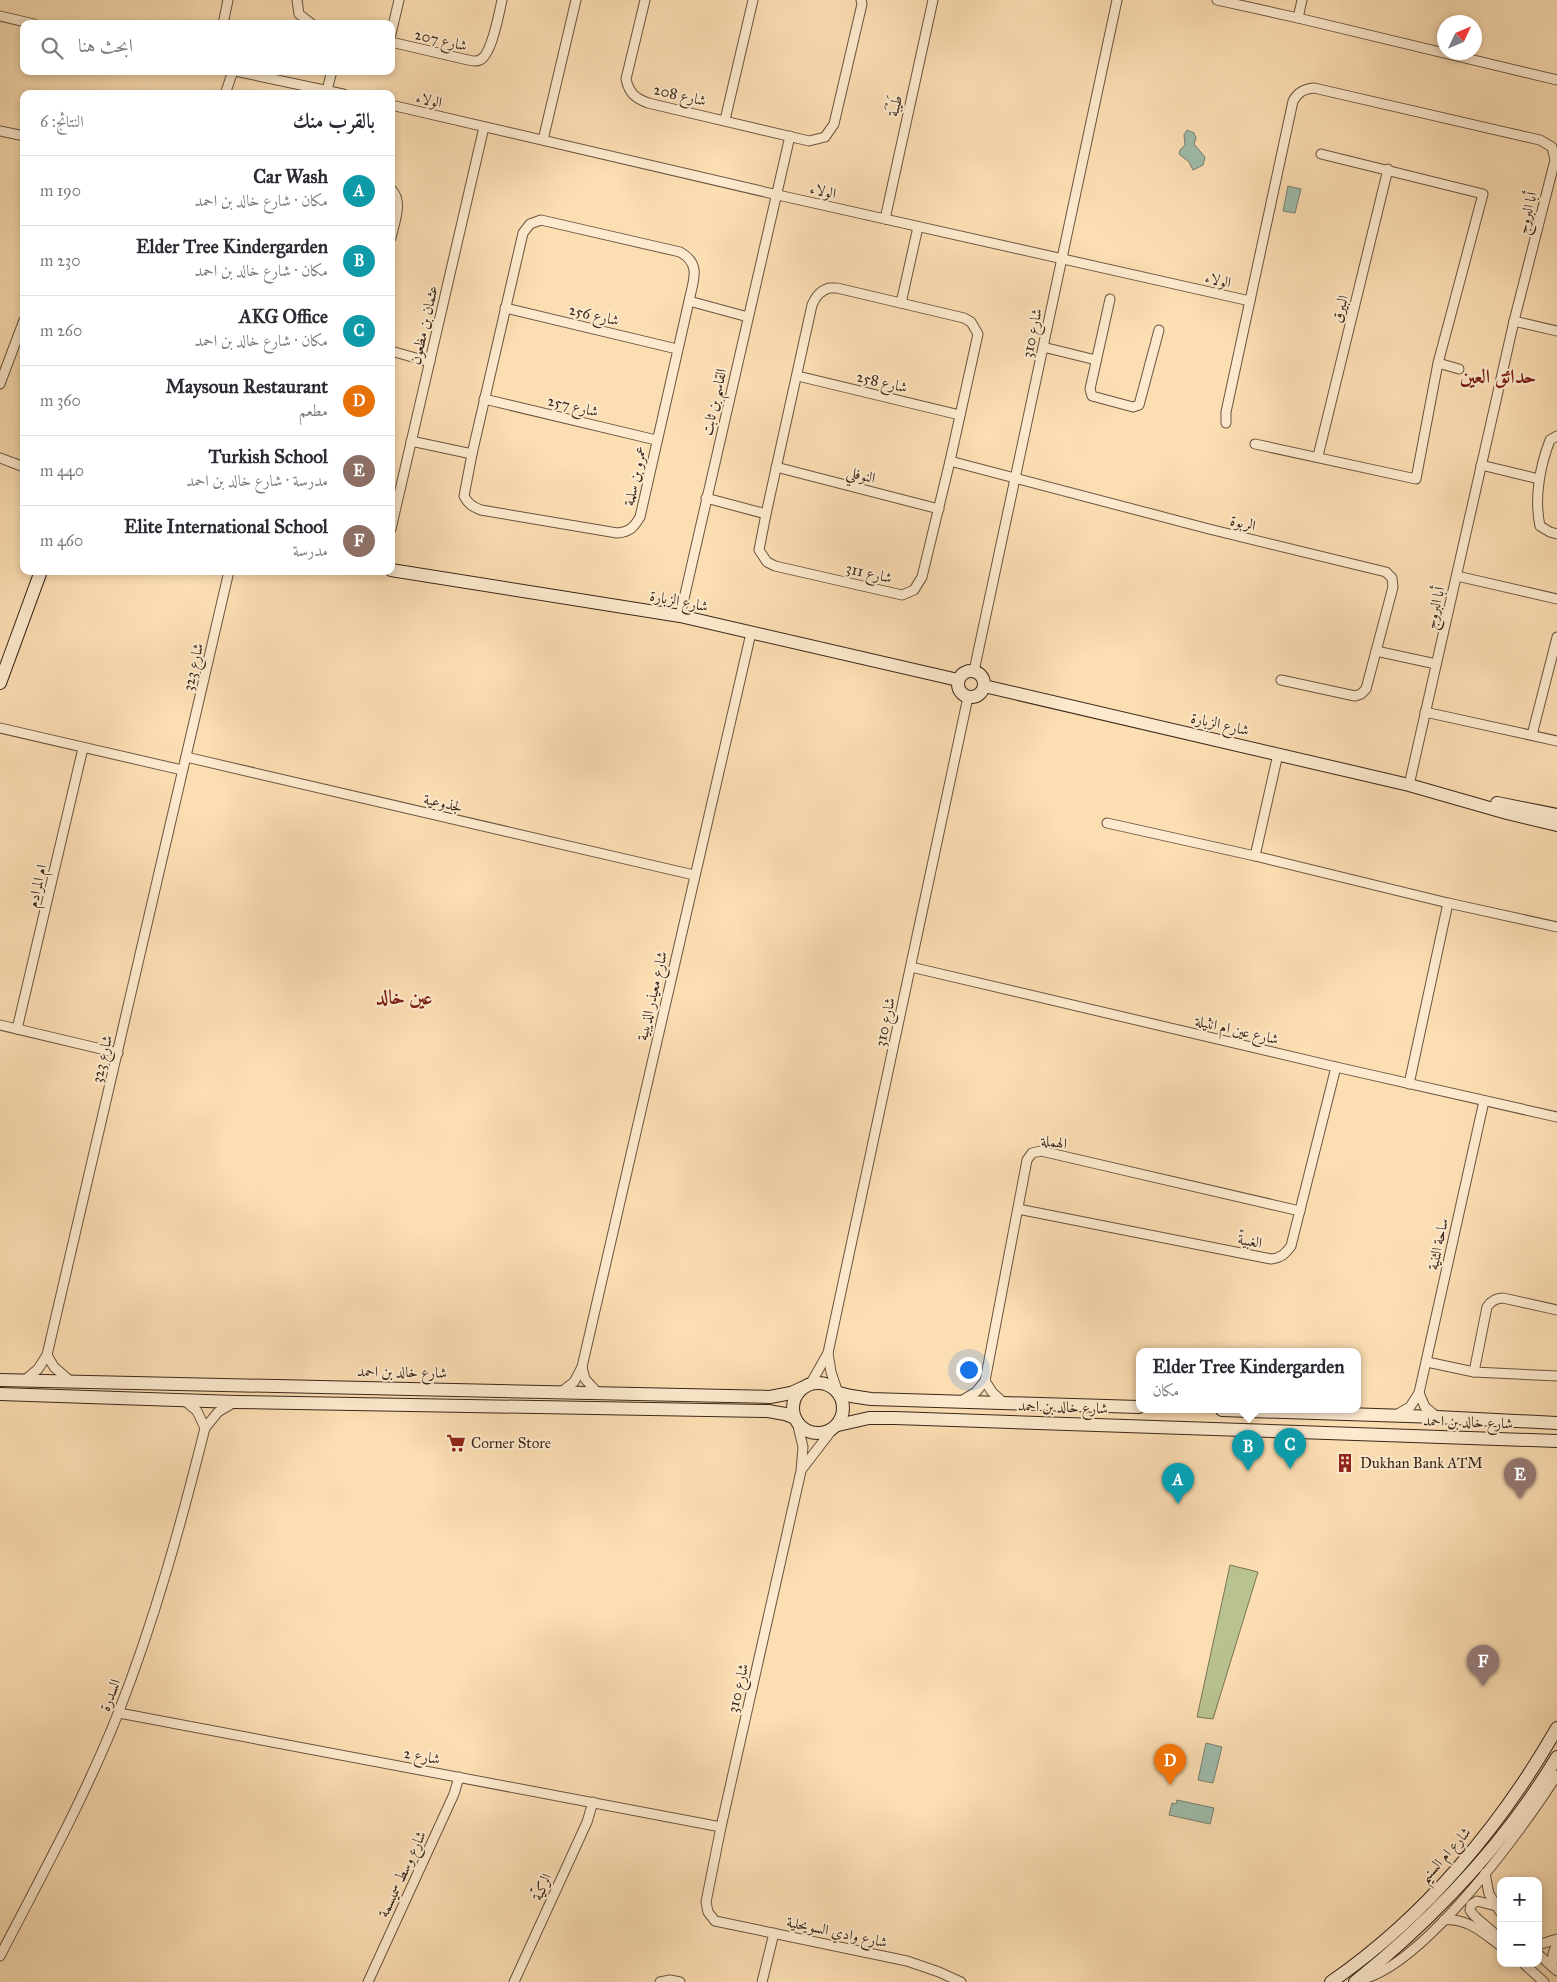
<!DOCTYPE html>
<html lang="ar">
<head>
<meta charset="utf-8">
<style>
	:root { --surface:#fff; --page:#f7f7f7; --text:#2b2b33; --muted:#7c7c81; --line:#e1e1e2; --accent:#1a73e8 }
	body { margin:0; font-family:"IM FELL Great Primer",Amiri,serif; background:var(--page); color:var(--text); direction:rtl }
	.controls { position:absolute; right:15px; bottom:15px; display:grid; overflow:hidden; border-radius:10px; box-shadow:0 2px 8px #0003 }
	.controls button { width:45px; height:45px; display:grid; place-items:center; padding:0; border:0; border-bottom:1px solid var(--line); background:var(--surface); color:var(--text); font:25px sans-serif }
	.compass { position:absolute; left:1437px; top:15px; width:45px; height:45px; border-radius:50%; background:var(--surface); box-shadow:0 2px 8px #0003; rotate:46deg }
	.you { position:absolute; left:968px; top:1369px; width:18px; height:18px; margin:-12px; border:4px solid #fff; border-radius:50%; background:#1a73e8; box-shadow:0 0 0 8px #1a73e833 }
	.badge { display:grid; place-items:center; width:32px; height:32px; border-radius:50%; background:var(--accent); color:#fff; font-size:16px; font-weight:700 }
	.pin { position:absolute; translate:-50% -41px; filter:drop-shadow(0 1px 2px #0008) }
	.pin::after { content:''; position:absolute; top:26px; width:18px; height:15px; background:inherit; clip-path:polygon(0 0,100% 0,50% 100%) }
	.popup { position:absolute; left:1136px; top:1348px; width:225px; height:65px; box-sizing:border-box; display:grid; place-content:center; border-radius:10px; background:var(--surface); filter:drop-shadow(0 1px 4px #0005); font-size:16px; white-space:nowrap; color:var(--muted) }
	.popup b { font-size:19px; color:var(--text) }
	.popup::after { content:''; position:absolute; left:50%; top:100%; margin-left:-10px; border:10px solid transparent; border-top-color:var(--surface) }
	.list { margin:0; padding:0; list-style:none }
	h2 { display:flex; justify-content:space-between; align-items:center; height:65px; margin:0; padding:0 20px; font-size:21px }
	h2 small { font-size:16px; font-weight:400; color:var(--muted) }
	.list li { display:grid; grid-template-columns:32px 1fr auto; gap:15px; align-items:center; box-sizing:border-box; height:70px; padding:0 20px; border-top:1px solid var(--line) }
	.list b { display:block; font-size:19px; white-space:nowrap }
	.list p { margin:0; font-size:16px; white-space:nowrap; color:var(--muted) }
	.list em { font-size:16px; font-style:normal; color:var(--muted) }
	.icon { flex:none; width:28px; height:28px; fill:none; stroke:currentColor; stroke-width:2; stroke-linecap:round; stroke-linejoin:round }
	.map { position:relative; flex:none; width:1557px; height:1982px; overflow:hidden; direction:ltr }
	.search { position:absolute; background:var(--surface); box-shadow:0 2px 8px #0003; left:20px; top:20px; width:375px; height:55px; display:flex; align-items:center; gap:12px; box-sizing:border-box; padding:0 18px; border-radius:10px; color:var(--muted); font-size:19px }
	.panel { position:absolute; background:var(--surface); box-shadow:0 2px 8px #0003; left:20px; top:90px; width:375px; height:485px; border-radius:10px; direction:rtl }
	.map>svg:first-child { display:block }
	.green { fill:#b9c291; stroke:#797454 }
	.water { fill:#9fbcab; stroke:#768070 }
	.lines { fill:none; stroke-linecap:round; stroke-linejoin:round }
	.street-casing { stroke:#6a543f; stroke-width:11 }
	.secondary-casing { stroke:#392618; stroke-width:14 }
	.street { stroke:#fdeace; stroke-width:9 }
	.secondary { stroke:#fdeace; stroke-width:12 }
	.labels { text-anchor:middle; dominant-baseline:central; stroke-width:4; stroke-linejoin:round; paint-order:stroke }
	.street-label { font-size:15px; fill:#392618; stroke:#fdeace }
	.poi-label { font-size:15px; fill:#392618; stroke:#fdeace; text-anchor:start }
	.district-label { font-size:20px; font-weight:bold; fill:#7a1f14; stroke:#fdeace }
</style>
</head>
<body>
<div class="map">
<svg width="1557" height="1982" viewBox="0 0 1557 1982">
	<rect width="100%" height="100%" fill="#fcdeb3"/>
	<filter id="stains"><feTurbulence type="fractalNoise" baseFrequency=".004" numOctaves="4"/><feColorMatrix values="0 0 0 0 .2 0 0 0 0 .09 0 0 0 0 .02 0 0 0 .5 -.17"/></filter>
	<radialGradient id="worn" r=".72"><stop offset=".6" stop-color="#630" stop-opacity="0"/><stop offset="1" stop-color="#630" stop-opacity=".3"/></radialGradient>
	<!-- green -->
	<polygon class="green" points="1230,1565 1258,1572 1213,1719 1197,1717"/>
	<!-- water -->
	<g class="water">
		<polygon points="1187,130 1194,133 1196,138 1194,144 1205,157 1203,165 1193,170 1189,162 1179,154 1180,150 1185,145 1184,135"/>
		<polygon points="1288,186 1301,189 1295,213 1283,211"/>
		<polygon points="1206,1743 1222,1747 1213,1783 1198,1780"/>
		<polygon points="1177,1800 1214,1808 1210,1824 1169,1815 1172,1803 1176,1804"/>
	</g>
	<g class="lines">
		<!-- street casing -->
		<g class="street-casing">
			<g id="street">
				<polyline points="297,0 299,14 312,24"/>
				<path d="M 645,0 L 626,79 C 629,93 635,98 648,103 L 809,141 L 825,137 L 834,124 L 862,4 L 861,0"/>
				<polyline points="1217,0 1298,18 1557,80"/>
				<polyline points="0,16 34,24"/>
				<polyline points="1298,18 1302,0"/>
				<polyline points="223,24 228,0"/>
				<polyline points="391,34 399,0"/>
				<path d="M 391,42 L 468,60 C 472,61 476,62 480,60 C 492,54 499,13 502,0"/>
				<polyline points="235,71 343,94"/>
				<polyline points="327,90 332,71"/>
				<polyline points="225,94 233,71"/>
				<polyline points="391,105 778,195 1250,301"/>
				<polyline points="725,120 753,0"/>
				<polyline points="0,131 24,136"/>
				<polyline points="543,140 576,0"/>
				<path d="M 391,189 C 404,201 394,223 391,238"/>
				<polyline points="885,219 933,0"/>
				<path d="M 541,220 L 680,252 C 702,264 693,281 689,301 L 640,517 C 634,527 630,532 617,533 L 481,510 C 473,507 468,504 464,496 L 472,454 L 523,233 L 530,224 Z"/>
				<path d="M 829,288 L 837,288 L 964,318 L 971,322 L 978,334 L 950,461 L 922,577 L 914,590 L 902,595 L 775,566 L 767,562 L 759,550 L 766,514 L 812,305 C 816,296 820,291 829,288 Z"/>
				<polyline points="1110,299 1090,389 1092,396 1133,407 1139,405 1159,330"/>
				<polyline points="689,301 748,317"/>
				<polyline points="901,303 918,227"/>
				<polyline points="505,308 677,349"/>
				<polyline points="1514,321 1557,331"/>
				<polyline points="1043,347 1096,360"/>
				<polyline points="391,351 430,362"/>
				<polyline points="1438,363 1459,369"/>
				<polyline points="798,376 960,415"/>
				<polyline points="0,384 24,320"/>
				<polyline points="484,399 656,440"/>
				<path d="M 1226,423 L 1226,412 L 1293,101 C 1298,92 1304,89 1314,88 L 1540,140 L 1552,147 L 1555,160 L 1514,321 L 1409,785"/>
				<path d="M 1557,436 L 1550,440 C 1540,466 1534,498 1540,526 L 1550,532 L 1557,534"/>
				<polyline points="411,441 472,454"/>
				<polyline points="1255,444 1416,479 1438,363 1483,194 1321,154"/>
				<polyline points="1318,456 1388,169"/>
				<polyline points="0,458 24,467"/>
				<polyline points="950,461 1209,529 1386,572 1392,578 1393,587 1366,689 1361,694 1355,696 1281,680"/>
				<polyline points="1481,465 1539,479"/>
				<polyline points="776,467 939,509"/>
				<polyline points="706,498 766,514"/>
				<polyline points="391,529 484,127"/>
				<polyline points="1457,576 1557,599"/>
				<polyline points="680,616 790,136"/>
				<polyline points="1376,651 1436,664"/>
				<polyline points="974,671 1117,0"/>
				<polyline points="1425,712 1557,741"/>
				<polyline points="0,728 182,770"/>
				<polyline points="1532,735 1557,637"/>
				<polyline points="1278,754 1255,856 1448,903 1409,1084"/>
				<polyline points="186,757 694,875"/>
				<polyline points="1107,823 1255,856"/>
				<polyline points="1448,903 1557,927"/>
				<polyline points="911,967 1336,1067 1557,1117"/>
				<polyline points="0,1025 118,1053"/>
				<polyline points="17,1029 83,748"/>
				<path d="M 1018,1209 L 1271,1259 C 1281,1258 1285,1254 1291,1246 L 1336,1067"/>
				<polyline points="828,1353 831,1372 837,1390"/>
				<polyline points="47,1355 54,1367 70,1381"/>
				<polyline points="1427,1362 1474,1372 1557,1376"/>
				<polyline points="582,1367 585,1379 597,1392"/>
				<path d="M 1474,1372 L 1487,1307 C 1491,1301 1496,1298 1503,1298 L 1557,1310"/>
				<polyline points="25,1380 38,1369 47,1355 229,571"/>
				<polyline points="985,1381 992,1392 1004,1403"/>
				<polyline points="811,1383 828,1353 968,697"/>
				<polyline points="561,1392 574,1382 582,1367 751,633"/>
				<polyline points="1419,1393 1425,1407 1436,1416"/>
				<polyline points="184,1400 197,1411 205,1428"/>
				<polyline points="961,1401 976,1392 985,1381 1027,1160 1032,1153 1041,1151 1300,1211"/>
				<polyline points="1396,1415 1410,1407 1419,1393 1484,1101"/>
				<polyline points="797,1422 803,1447 801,1471 721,1827 706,1902 708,1912 715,1921 907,1961 939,1972 961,1982"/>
				<polyline points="802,1469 832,1430"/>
				<polyline points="119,1713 721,1827"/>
				<polyline points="1485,1873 1489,1894 1501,1913"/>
				<path d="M 1496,1906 L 1477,1901 L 1471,1905 L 1470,1910 C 1475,1920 1493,1929 1501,1941"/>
				<path d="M 1444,1920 C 1468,1918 1483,1933 1501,1946"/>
				<polyline points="1538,1945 1557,1939"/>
				<polyline points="1538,1954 1557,1971"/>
				<path d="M 0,1956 C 42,1875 86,1795 119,1711 C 155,1619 181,1524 205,1428 L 218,1412 L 233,1403"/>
				<polyline points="1523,1963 1544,1982"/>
				<polyline points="1552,1966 1553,1954 1557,1943"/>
				<path d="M 1359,1980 C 1422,1968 1522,1830 1557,1775"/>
				<polyline points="368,1982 454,1794 459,1777"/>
				<polyline points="514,1982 587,1822 593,1802"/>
				<polyline points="660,1982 670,1980 680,1982"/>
				<polyline points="762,1982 774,1933"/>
			</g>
		</g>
		<!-- secondary casing -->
		<g class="secondary-casing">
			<g id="secondary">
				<polyline points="391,570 680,616 958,680"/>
				<circle cx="971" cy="684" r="13"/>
				<polyline points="0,683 41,571"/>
				<polyline points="984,686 1409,785 1507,813 1557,825"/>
				<polyline points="1497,803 1557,815"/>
				<polyline points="0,1380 770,1397 791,1393 802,1388"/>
				<circle cx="818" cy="1408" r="25"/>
				<polyline points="839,1393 851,1396 871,1399 1139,1407"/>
				<polyline points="0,1394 236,1402 768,1411 785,1414 795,1418"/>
				<polyline points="1222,1410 1437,1417 1557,1423"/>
				<polyline points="838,1425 869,1418 895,1418 1557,1441"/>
				<path d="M 1331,1982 C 1425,1917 1501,1826 1557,1728"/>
				<path d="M 1355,1982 C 1434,1918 1505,1844 1557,1757"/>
			</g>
		</g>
		<!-- street -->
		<use href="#street" class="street"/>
		<!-- secondary -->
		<use href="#secondary" class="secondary"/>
	</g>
	<!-- icons -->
	<defs>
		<g id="supermarket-bare" transform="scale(1.5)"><path d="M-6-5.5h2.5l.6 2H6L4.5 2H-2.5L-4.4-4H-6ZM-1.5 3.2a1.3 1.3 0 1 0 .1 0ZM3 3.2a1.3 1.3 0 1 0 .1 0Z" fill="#8f2418" stroke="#fdeace" stroke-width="2.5" paint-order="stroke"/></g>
		<g id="building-bare" transform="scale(1.5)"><path d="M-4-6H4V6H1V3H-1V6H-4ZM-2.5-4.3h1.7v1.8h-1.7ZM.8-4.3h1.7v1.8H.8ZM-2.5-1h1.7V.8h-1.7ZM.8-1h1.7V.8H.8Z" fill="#8f2418" stroke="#fdeace" stroke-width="2.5" paint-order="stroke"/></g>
	</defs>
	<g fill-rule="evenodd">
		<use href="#supermarket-bare" x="456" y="1443"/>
		<use href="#building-bare" x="1345" y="1463"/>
	</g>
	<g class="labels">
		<!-- street labels -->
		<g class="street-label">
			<text transform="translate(441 40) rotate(13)">شارع 207</text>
			<text transform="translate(680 95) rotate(13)">شارع 208</text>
			<text transform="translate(429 100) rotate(13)">الولاء</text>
			<text transform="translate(895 106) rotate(-77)">طَيْبَة</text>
			<text transform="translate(823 191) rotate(12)">الولاء</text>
			<text transform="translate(1527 213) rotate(-76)">أبا البروج</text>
			<text transform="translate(1218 280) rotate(13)">الولاء</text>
			<text transform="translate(1340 309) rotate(-76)">البيرق</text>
			<text transform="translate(594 315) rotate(13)">شارع 256</text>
			<text transform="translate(424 325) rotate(-77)">عثمان بن مظعون</text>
			<text transform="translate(1032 333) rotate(-78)">شارع 310</text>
			<text transform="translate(882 382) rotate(13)">شارع 258</text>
			<text transform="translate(714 402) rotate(-77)">القاسم بن ثابت</text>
			<text transform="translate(573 406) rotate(13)">شارع 257</text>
			<text transform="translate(861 475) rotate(14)">النوفلي</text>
			<text transform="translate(635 476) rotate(-78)">عمرو بن سلمة</text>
			<text transform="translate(1243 523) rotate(14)">الربوة</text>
			<text transform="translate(869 573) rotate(13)">شارع 311</text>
			<text transform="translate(679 601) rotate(11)">شارع الزبارة</text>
			<text transform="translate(1435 608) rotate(-77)">أبا البروج</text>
			<text transform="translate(193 667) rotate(-77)">شارع 323</text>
			<text transform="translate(1220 724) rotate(13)">شارع الزبارة</text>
			<text transform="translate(443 803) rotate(13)">لجذوعية</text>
			<text transform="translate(37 886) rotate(-77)">ام المرادم</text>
			<text transform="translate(652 996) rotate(-77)">شارع معيذر الذيبية</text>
			<text transform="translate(885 1022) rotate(-78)">شارع 310</text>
			<text transform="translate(1237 1030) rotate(13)">شارع عين ام انثيلة</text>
			<text transform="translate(102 1059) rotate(-77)">شارع 323</text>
			<text transform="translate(1054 1142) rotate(8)">الهملة</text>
			<text transform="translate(1250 1241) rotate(11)">الغبيةّ</text>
			<text transform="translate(1438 1244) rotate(-78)">ساحة الثنية</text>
			<text transform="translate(402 1372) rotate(1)">شارع خالد بن احمد</text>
			<text transform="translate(1063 1407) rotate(2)">شارع خالد بن احمد</text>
			<text transform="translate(1468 1422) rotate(2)">شارع خالد بن احمد</text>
			<text transform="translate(738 1688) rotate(-77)">شارع 310</text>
			<text transform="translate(110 1695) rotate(-69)">السدرة</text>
			<text transform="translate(422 1756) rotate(11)">شارع 2</text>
			<text transform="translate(1445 1855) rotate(-48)">شارع ام السنيم</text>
			<text transform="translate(402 1874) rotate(-65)">شارع وسط سميسمة</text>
			<text transform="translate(542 1887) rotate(-65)">الركيّة</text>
			<text transform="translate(837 1932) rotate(12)">شارع وادي السويحلية</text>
		</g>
		<!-- poi labels -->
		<g class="poi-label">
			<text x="471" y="1443">Corner Store</text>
			<text x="1360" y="1463">Dukhan Bank ATM</text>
		</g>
		<!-- district labels -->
		<g class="district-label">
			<text x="1498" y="376">حدائق العين</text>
			<text x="404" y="997">عين خالد</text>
		</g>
	</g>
	<rect width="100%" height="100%" filter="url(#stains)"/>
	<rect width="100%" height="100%" fill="url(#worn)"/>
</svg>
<div class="controls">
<button>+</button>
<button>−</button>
</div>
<svg class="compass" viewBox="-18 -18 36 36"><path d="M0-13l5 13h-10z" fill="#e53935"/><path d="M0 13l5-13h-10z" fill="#7c7c81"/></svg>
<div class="you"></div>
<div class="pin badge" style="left:1178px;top:1504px;background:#0f9aa8">A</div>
<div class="pin badge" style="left:1248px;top:1471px;background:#0f9aa8">B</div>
<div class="popup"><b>Elder Tree Kindergarden</b>مكان</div>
<div class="pin badge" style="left:1290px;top:1469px;background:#0f9aa8">C</div>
<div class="pin badge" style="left:1170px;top:1785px;background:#e8710a">D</div>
<div class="pin badge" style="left:1520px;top:1499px;background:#8d6e63">E</div>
<div class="pin badge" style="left:1483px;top:1686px;background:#8d6e63">F</div>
<div class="search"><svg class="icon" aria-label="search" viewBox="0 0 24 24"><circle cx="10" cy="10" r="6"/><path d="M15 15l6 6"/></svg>ابحث هنا</div>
<section class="panel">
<h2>بالقرب منك<small>النتائج: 6</small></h2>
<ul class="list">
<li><span class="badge" style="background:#0f9aa8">A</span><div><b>Car Wash</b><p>مكان · شارع خالد بن احمد</p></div><em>190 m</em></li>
<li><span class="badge" style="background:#0f9aa8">B</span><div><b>Elder Tree Kindergarden</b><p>مكان · شارع خالد بن احمد</p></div><em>230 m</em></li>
<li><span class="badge" style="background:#0f9aa8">C</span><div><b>AKG Office</b><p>مكان · شارع خالد بن احمد</p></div><em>260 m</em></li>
<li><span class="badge" style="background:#e8710a">D</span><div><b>Maysoun Restaurant</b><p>مطعم</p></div><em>360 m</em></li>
<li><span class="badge" style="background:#8d6e63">E</span><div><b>Turkish School</b><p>مدرسة · شارع خالد بن احمد</p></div><em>440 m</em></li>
<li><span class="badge" style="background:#8d6e63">F</span><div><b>Elite International School</b><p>مدرسة</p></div><em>460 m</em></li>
</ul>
</section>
</div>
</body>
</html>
